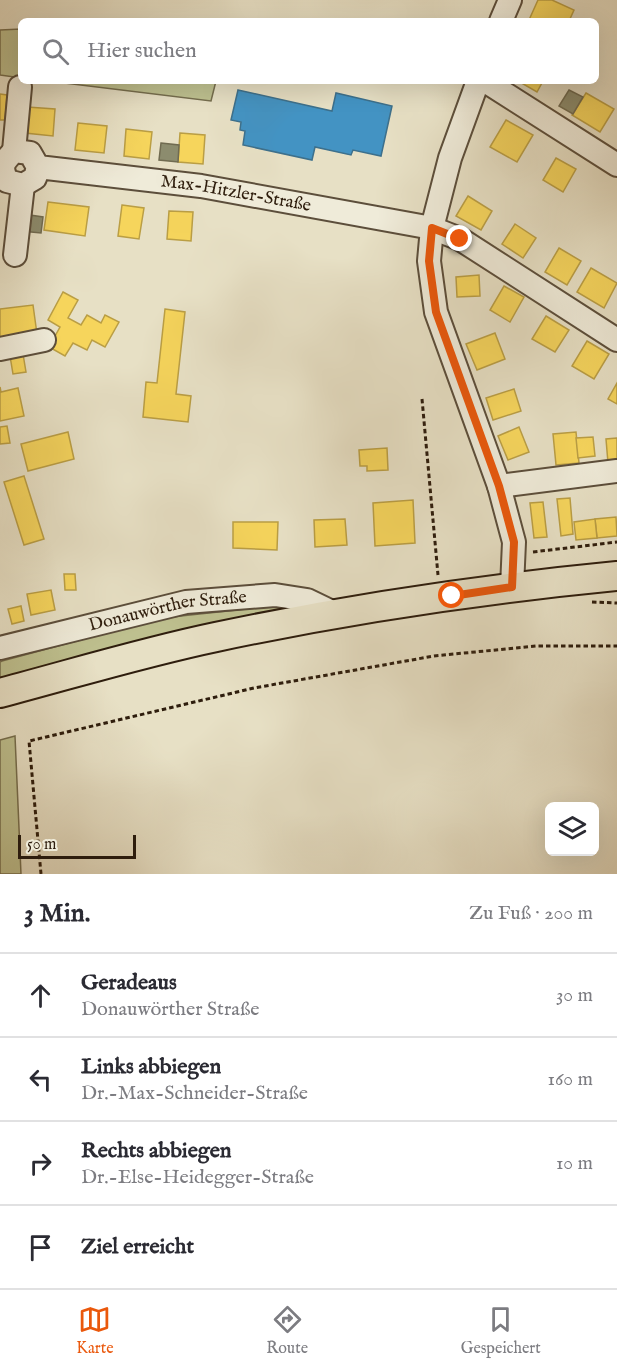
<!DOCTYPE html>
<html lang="de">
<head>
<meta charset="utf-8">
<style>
	:root { --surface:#fff; --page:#f7f7f7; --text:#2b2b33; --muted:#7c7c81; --line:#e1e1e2; --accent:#ea580c }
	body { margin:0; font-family:"IM FELL English",serif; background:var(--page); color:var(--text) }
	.controls { position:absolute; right:18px; bottom:18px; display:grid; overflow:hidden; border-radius:9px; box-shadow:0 6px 24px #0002 }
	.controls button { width:54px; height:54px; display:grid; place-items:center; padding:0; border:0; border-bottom:2px solid var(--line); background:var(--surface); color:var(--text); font:30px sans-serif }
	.scale { position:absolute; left:18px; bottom:15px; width:118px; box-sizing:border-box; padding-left:6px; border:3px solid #2e1d0d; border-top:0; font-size:16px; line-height:21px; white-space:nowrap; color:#2e1d0d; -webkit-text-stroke:4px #efebd9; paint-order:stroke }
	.stop { position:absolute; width:18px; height:18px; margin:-14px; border:4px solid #ea580c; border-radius:50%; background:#fff }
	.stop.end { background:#ea580c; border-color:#fff; box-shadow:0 2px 6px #0008 }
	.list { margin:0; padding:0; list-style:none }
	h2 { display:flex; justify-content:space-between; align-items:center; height:78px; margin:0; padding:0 24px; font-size:26px }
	h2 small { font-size:20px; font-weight:400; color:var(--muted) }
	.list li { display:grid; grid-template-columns:39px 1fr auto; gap:18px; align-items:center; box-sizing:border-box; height:84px; padding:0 24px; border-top:2px solid var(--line) }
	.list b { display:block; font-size:22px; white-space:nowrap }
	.list p { margin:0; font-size:20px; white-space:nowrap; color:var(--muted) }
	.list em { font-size:20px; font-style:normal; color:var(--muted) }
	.icon { flex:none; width:33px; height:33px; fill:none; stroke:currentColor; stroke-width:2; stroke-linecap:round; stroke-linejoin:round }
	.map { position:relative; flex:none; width:617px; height:874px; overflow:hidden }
	.search { position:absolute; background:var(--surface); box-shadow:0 6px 24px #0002; left:18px; right:18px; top:18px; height:66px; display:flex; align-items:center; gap:15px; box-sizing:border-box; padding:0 21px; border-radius:9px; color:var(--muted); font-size:22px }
	.sheet { height:414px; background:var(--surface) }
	nav { display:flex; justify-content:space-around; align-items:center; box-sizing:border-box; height:84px; border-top:2px solid var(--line); background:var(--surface); font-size:16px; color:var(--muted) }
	nav a { display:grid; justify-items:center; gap:3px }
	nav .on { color:var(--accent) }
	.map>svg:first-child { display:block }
	.green { fill:#bec08f; stroke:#766e4e; stroke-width:1.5 }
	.homes { fill:#f6d55c; stroke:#ba9e44; stroke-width:1.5 }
	.schools { fill:#4393c3; stroke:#3d708c; stroke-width:1.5 }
	.industry { fill:#8c8c6e; stroke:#706b51; stroke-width:1.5 }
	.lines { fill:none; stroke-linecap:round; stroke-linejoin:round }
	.minor-casing { stroke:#5c4e3b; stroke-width:26 }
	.major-casing { stroke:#2e1d0d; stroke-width:32 }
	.path { stroke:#2e1d0d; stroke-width:3; stroke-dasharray:4.5 3; stroke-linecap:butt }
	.minor { stroke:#efebd9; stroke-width:22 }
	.major { stroke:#e7e0c5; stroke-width:28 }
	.route { stroke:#ea580c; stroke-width:8 }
	.labels { text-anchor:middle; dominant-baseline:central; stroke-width:6; stroke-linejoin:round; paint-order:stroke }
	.street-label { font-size:18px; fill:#2e1d0d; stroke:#efebd9 }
</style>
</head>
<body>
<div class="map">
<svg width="617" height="874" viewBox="0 0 617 874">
	<rect width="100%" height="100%" fill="#e7e0c5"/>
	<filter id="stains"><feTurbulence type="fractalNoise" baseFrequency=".00333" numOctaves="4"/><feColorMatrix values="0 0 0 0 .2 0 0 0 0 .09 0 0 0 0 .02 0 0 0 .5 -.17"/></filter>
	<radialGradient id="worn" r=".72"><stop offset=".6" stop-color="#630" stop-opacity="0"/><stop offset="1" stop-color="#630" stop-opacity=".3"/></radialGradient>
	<!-- green -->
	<g class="green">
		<polygon points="21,29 21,78 0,75 0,30"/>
		<polygon points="48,81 216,81 211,101"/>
		<polygon points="292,604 294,614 0,681 0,662 2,661 162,618"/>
		<polygon points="15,736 21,874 0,874 0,740"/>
	</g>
	<!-- homes -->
	<g class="homes">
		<polygon points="538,0 552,0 574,10 569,21 529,20"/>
		<polygon points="518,81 543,81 537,92"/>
		<polygon points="586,93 614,109 600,132 572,115"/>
		<polygon points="0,94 7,95 5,120 0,120"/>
		<polygon points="27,107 55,109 53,136 25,133"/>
		<polygon points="506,120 533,135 517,162 490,147"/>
		<polygon points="78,123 107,126 104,153 75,150"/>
		<polygon points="126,129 152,132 149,159 124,156"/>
		<polygon points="180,133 205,135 203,164 178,162"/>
		<polygon points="556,158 576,169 563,192 543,180"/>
		<polygon points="468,196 492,211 481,230 456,216"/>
		<polygon points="48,202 89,207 85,236 44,230"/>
		<polygon points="122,205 144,208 139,239 118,236"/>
		<polygon points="169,211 193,212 191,241 167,239"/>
		<polygon points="515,224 536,238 523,258 502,244"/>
		<polygon points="559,248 581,261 567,285 545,272"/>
		<polygon points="591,268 617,283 604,308 577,292"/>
		<polygon points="479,275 480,296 457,297 456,277"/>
		<polygon points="504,286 524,297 510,322 490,310"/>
		<polygon points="63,292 78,300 68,318 81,325 87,315 101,323 105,315 119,322 105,347 92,340 87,350 73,343 65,356 49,347 60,327 48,320"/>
		<polygon points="33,305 37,334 0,339 0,309"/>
		<polygon points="165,309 185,312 176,394 191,396 188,422 143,417 146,382 157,383"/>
		<polygon points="546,316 569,330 555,352 532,339"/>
		<polygon points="495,333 505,359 477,370 466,344"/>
		<polygon points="587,341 609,354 594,379 572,366"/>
		<polygon points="23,354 26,372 13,374 10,356"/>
		<polygon points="617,383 617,404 608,399"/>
		<polygon points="0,387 1,392 18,388 24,416 0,421"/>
		<polygon points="514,389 521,411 493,420 486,398"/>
		<polygon points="7,426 10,443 0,444 0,427"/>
		<polygon points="519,427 529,452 508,460 498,436"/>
		<polygon points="68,432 74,459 28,471 21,444"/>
		<polygon points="576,432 579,463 556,465 553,434"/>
		<polygon points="593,437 595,456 578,458 576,438"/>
		<polygon points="617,438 617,462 608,463 606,439"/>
		<polygon points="387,448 388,470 367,471 367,466 360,466 359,450"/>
		<polygon points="24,476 44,539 24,545 4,482"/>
		<polygon points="570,498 573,534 561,536 557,499"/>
		<polygon points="413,500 415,543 375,546 373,503"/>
		<polygon points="543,502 547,537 534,538 530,503"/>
		<polygon points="616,517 617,536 597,538 595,519"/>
		<polygon points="345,519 347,545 315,547 314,520"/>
		<polygon points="595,519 597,538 576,540 574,522"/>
		<polygon points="233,522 278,522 277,550 233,548"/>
		<polygon points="64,574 75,574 76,590 65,590"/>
		<polygon points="51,590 55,610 31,615 27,594"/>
		<polygon points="21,606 24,621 12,624 8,609"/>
	</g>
	<!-- schools -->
	<polygon class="schools" points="238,90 332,111 336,93 392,106 381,156 353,150 351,155 315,147 312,160 243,145 245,131 240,130 241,122 231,120"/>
	<!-- industry -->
	<g class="industry">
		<polygon points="569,90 583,97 573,114 559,106"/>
		<polygon points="161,143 179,145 178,162 159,160"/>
		<polygon points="23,214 43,217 41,233 21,231"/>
	</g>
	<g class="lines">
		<!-- minor casing -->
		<g class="minor-casing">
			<g id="minor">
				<polyline points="501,21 510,0"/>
				<polyline points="478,81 450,158 432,228 429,261 436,312 499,486 514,542 512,587"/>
				<polyline points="485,81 617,165"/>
				<polyline points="14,151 20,87"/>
				<path id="s1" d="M 38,167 L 35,178 L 23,185 L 7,181 C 0,165 3,163 14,151 L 30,153 L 38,167 L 201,186 L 432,228 L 460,239 L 617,340"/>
				<polyline points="15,255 23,185"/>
				<polyline points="0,349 44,340"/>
				<polyline points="499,486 617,471"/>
				<path id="s2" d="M 0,648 L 186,602 L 275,595 L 307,600 L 336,614"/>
			</g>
		</g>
		<!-- major casing -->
		<g class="major-casing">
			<path id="major" d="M 0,693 C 72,674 144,652 216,637 C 348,609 483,589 617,576"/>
		</g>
		<!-- path -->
		<g class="path">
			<polyline points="422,399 438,575"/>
			<polyline points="533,552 617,542"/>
			<polyline points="592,602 617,603"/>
			<polyline points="41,874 29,741 254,688 434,656 536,646 617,646"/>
		</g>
		<!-- minor -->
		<use href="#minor" class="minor"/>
		<!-- major -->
		<use href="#major" class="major"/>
	</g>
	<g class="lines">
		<!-- route -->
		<polyline class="route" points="452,596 512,587 514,542 499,486 436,312 429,261 432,228 460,239"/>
	</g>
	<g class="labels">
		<!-- street labels -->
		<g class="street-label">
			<text stroke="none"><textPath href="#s1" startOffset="308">Max-Hitzler-Straße</textPath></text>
			<text stroke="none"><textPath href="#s2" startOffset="172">Donauwörther Straße</textPath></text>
		</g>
	</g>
	<rect width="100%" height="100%" filter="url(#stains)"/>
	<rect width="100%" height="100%" fill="url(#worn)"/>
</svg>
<div class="controls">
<button><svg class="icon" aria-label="layers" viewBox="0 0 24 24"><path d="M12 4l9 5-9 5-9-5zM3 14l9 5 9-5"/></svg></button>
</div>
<div class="scale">50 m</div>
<div class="stop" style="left:452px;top:596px"></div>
<div class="stop end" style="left:460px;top:239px"></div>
<div class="search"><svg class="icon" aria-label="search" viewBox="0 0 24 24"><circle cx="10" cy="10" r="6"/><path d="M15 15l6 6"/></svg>Hier suchen</div>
</div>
<section class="sheet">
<h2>3 Min.<small>Zu Fuß · 200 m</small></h2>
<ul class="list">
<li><svg class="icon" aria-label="ahead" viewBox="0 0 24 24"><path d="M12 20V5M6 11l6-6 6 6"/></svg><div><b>Geradeaus</b><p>Donauwörther Straße</p></div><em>30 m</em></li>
<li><svg class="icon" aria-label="left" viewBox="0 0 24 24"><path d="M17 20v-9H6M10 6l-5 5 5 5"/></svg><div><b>Links abbiegen</b><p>Dr.-Max-Schneider-Straße</p></div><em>160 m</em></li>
<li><svg class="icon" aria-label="right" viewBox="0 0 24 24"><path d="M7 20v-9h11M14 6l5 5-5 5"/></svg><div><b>Rechts abbiegen</b><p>Dr.-Else-Heidegger-Straße</p></div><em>10 m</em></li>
<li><svg class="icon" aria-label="arrive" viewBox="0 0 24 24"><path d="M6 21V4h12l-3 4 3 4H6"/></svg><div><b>Ziel erreicht</b></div></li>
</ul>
</section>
<nav>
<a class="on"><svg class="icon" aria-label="map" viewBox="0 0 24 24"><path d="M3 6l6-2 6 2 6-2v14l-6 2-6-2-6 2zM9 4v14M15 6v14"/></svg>Karte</a>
<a><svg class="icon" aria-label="directions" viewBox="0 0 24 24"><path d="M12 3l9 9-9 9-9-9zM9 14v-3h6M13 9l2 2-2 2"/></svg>Route</a>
<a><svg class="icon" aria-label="saved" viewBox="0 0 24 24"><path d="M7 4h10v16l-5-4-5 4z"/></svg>Gespeichert</a>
</nav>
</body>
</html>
